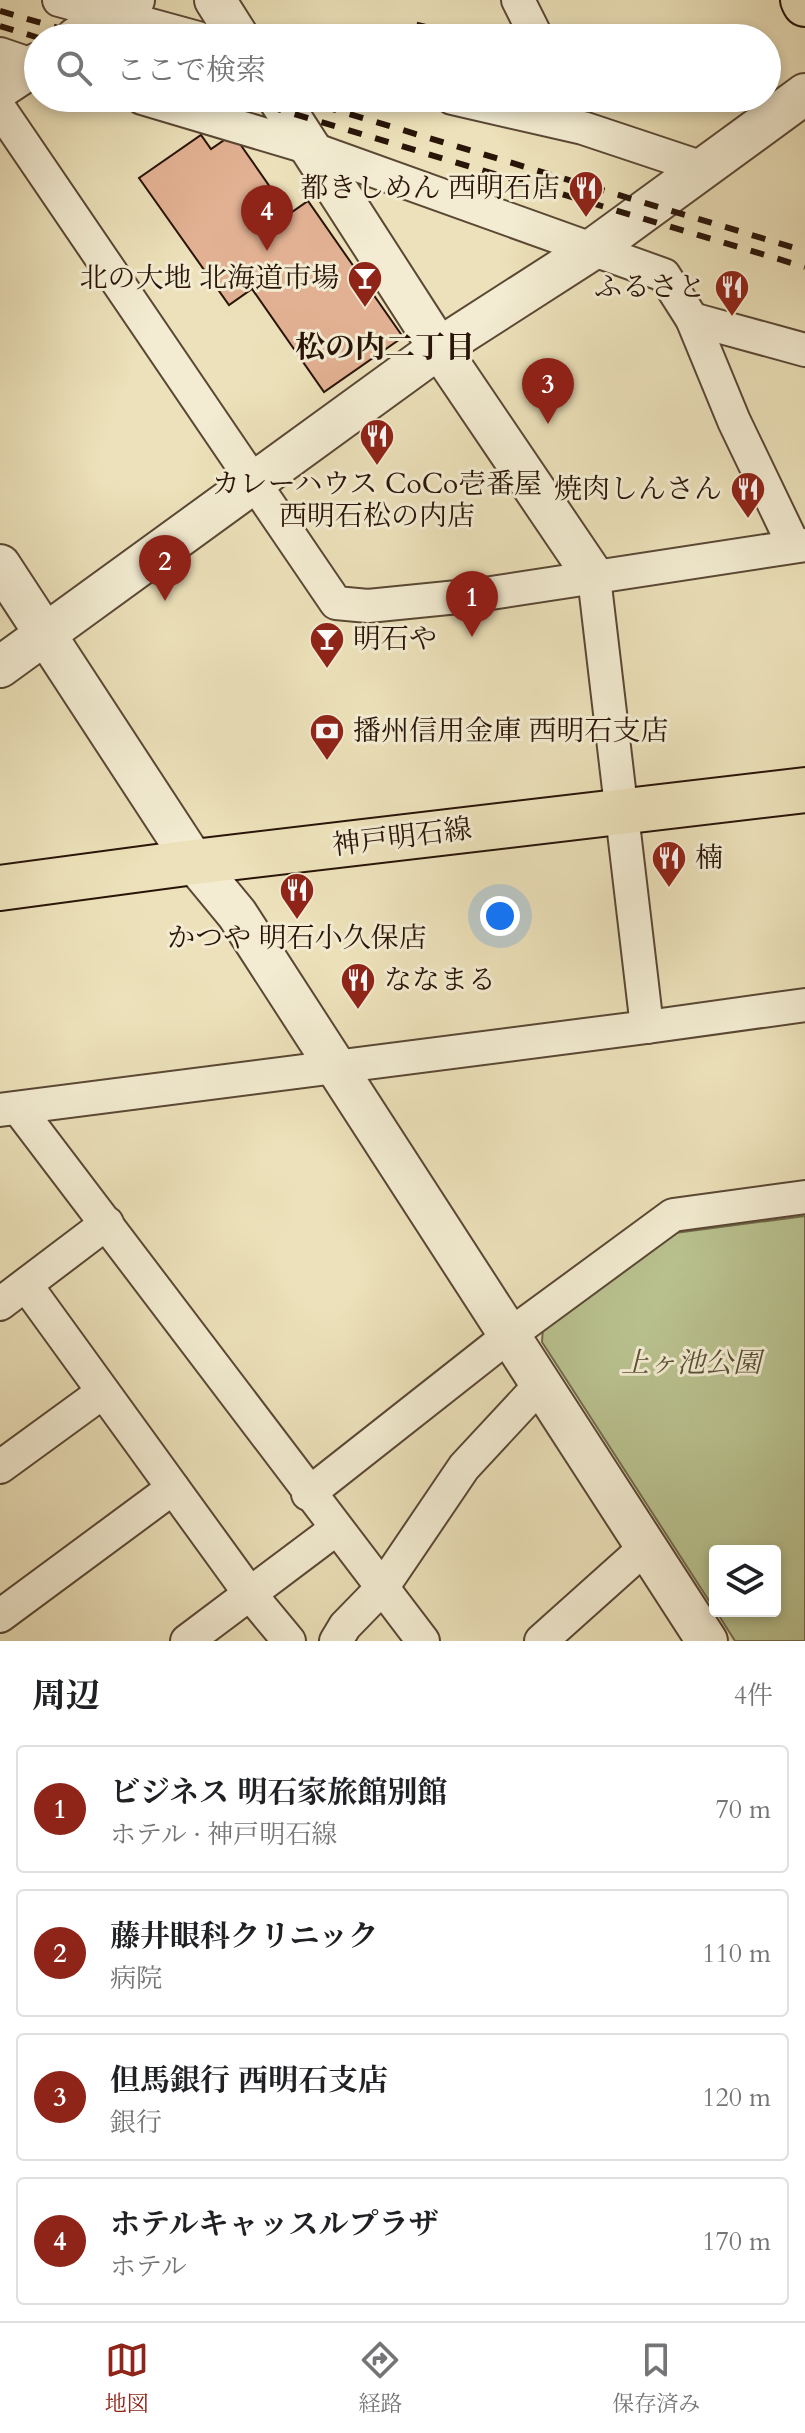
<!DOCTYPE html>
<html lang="ja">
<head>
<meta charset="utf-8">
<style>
	:root { --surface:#fff; --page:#f2f2f2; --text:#202124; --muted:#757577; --line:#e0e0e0; --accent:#8f2418 }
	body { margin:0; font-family:Cardo,"Noto Serif JP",serif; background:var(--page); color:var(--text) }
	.controls { position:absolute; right:24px; bottom:24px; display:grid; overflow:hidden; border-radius:8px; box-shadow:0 4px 12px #0003 }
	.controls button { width:72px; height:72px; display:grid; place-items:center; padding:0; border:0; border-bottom:2px solid var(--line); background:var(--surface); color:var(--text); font:40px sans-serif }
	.you { position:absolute; left:500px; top:916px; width:28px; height:28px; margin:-20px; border:6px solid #fff; border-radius:50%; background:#1a73e8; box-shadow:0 0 0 12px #1a73e833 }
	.badge { display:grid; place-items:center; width:52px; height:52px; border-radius:50%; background:var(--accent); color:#fff; font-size:26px; font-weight:700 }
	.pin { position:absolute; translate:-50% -66px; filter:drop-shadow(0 2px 4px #0008) }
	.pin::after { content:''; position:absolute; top:42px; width:28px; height:24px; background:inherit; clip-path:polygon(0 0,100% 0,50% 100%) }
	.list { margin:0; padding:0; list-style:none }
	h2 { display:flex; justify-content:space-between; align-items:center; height:104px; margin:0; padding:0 32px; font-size:34px }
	h2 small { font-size:26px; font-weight:400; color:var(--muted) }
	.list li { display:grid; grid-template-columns:52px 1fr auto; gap:24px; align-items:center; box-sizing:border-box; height:128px; margin:0 16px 16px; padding:0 16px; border:2px solid var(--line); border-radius:8px }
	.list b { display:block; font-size:30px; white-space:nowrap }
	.list p { margin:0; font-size:26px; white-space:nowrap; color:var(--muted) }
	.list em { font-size:26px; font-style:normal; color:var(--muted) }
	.icon { flex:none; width:44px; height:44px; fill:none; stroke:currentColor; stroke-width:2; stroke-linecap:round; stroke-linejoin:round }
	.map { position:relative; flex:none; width:805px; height:1641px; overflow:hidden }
	.search { position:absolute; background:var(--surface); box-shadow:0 4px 12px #0003; left:24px; right:24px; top:24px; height:88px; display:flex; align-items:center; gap:20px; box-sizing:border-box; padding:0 28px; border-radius:44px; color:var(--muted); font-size:30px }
	.sheet { height:680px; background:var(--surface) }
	nav { display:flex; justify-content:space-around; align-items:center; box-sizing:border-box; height:112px; border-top:2px solid var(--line); background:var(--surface); font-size:22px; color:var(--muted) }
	nav a { display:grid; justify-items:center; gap:4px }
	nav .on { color:var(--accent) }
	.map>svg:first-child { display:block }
	.green { fill:#b9c28f; stroke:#716b4c; stroke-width:2 }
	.building { fill:#e2b193; stroke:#291408; stroke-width:2 }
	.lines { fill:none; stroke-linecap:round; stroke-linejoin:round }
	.minor-casing { stroke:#5a4734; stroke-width:36 }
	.tertiary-casing { stroke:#5a4734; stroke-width:44 }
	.primary-casing { stroke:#291408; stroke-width:48 }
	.trunk-casing { stroke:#291408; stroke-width:48 }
	.minor { stroke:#f3ecd2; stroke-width:32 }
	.tertiary { stroke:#f3ecd2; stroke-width:40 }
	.primary { stroke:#ece1ba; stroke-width:44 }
	.trunk { stroke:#ece1ba; stroke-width:44 }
	.rail { stroke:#291408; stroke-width:6; stroke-dasharray:14 14; stroke-linecap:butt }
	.labels { text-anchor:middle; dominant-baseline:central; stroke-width:6; stroke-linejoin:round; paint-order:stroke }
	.poi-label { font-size:28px; fill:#291408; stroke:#f3ecd2; text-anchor:end }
	.street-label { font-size:28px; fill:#291408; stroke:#f3ecd2 }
	.park-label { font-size:28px; font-style:italic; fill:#5b5137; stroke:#f3ecd2 }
	.neighbourhood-label { font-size:30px; font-weight:bold; fill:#291408; stroke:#f3ecd2 }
</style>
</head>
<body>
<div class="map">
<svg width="805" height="1641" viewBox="0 0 805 1641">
	<rect width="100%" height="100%" fill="#ece1ba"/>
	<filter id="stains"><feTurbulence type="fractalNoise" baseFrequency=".0025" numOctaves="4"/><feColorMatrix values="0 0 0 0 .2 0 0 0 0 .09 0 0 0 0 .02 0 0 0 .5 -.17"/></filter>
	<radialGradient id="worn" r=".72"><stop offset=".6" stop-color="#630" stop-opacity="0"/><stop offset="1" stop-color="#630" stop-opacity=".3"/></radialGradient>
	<!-- green -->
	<polygon class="green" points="805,1216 805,1641 735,1641 716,1611 775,1611 775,1551 715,1551 715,1610 542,1342 543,1327 675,1233"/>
	<!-- building -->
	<g class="building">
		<polygon points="418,23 480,38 414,38"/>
		<polygon points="233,134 289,214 308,201 403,337 324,392 252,289 229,305 139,178 201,135 211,149"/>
	</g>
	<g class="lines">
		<!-- minor casing -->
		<g class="minor-casing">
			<g id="minor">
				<polyline points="59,0 198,38"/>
				<polyline points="518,0 537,38"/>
				<polyline points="0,54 38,67"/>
				<polyline points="142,98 310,148 664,275 692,319 734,421 794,546"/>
				<polyline points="452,98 583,128 706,169"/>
				<polyline points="0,109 336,603 368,606 478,595 805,545"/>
				<polyline points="692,319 805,350"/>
				<polyline points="594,577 647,1027 805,1005"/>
				<polyline points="18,1108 423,1641"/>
				<polyline points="0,1110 647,1027"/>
				<polyline points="26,1285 250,1594 289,1641"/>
				<polyline points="0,1304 107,1223"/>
				<polyline points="0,1467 103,1392"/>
				<polyline points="308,1494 511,1334 673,1215 805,1197"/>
				<polyline points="0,1616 173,1488"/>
				<polyline points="187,1641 336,1529"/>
				<polyline points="336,1641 345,1626 382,1588 464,1467 542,1383"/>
				<polyline points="541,1641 647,1546"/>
			</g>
		</g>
		<!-- tertiary casing -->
		<g class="tertiary-casing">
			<g id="tertiary">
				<polyline points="215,0 239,38"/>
				<polyline points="76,38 134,0"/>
				<polyline points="0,88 38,63"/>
				<polyline points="278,98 439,348 594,577"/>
				<polyline points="0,565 194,862 237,914 707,1641"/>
				<polyline points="0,667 439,348 590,251 805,94"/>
			</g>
		</g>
		<!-- primary casing -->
		<g class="primary-casing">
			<polyline id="primary" points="0,888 194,862 805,790"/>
		</g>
		<!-- trunk casing -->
		<g class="trunk-casing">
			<polyline id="trunk" points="803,0 805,4"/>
		</g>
		<!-- minor -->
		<use href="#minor" class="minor"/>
		<!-- tertiary -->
		<use href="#tertiary" class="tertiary"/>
		<!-- primary -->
		<use href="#primary" class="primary"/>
		<!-- trunk -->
		<use href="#trunk" class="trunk"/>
		<!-- rail -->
		<g class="rail">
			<polyline points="0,11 93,38"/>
			<polyline points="0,26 39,38"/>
			<polyline points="241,98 805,267"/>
			<polyline points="296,98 805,251"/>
		</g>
	</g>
	<!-- icons -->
	<defs>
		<g id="restaurant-pin" transform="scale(1.8)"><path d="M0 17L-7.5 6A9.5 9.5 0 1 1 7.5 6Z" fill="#8f2418" stroke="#f3ecd2"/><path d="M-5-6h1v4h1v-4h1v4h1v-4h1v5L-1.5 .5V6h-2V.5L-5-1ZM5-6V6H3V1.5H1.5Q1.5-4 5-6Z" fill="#fff"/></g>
		<g id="bar-pin" transform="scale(1.8)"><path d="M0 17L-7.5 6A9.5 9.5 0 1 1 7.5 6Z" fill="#8f2418" stroke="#f3ecd2"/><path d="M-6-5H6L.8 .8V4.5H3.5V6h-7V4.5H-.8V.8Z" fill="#fff"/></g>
		<g id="bank-pin" transform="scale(1.8)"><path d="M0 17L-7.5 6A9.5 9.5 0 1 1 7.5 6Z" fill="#8f2418" stroke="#f3ecd2"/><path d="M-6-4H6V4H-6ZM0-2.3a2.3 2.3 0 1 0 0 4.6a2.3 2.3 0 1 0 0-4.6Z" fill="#fff"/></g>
	</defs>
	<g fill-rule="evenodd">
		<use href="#restaurant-pin" x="586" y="188"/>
		<use href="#bar-pin" x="365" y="278"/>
		<use href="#restaurant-pin" x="732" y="287"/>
		<use href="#restaurant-pin" x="377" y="436"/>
		<use href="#restaurant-pin" x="748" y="489"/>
		<use href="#bar-pin" x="327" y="639"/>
		<use href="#bank-pin" x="327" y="731"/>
		<use href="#restaurant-pin" x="669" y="858"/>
		<use href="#restaurant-pin" x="297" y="890"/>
		<use href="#restaurant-pin" x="358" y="980"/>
	</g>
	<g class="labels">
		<!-- poi labels -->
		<g class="poi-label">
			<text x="560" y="188">都きしめん 西明石店</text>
			<text x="339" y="278">北の大地 北海道市場</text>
			<text x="706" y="287">ふるさと</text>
			<text x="377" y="484" text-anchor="middle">カレーハウス CoCo壱番屋<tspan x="377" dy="32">西明石松の内店</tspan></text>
			<text x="722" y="489">焼肉しんさん</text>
			<text x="353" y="639" text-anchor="start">明石や</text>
			<text x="353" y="731" text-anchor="start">播州信用金庫 西明石支店</text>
			<text x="695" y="858" text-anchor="start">楠</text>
			<text x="297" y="938" text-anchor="middle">かつや 明石小久保店</text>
			<text x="384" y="980" text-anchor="start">ななまる</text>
		</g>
		<!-- street labels -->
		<g class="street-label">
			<text transform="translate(402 837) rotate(-7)">神戸明石線</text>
		</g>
		<!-- park labels -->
		<g class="park-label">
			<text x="691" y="1363">上ヶ池公園</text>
		</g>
		<!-- neighbourhood labels -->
		<g class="neighbourhood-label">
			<text x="385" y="347">松の内二丁目</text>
		</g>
	</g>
	<rect width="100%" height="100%" filter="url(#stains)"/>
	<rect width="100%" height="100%" fill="url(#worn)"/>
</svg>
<div class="controls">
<button><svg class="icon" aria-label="layers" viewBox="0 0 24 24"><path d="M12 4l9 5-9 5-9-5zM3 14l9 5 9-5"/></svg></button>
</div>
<div class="you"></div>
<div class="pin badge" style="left:472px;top:637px">1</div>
<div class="pin badge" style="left:165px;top:601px">2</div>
<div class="pin badge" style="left:548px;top:424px">3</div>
<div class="pin badge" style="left:267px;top:251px">4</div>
<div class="search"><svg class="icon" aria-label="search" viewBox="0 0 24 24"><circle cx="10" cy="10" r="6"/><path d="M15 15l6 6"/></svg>ここで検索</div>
</div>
<section class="sheet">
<h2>周辺<small>4件</small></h2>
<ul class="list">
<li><span class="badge">1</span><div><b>ビジネス 明石家旅館別館</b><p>ホテル · 神戸明石線</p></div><em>70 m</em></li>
<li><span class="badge">2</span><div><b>藤井眼科クリニック</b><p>病院</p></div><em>110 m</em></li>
<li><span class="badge">3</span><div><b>但馬銀行 西明石支店</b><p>銀行</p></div><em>120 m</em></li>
<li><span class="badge">4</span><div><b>ホテルキャッスルプラザ</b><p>ホテル</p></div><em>170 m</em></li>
</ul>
</section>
<nav>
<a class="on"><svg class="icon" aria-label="map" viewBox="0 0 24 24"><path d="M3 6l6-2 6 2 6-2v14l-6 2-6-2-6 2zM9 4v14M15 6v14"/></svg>地図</a>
<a><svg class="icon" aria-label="directions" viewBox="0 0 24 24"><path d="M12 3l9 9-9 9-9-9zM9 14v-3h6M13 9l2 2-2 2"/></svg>経路</a>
<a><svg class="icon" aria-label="saved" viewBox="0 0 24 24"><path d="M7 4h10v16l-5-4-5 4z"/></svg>保存済み</a>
</nav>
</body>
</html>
